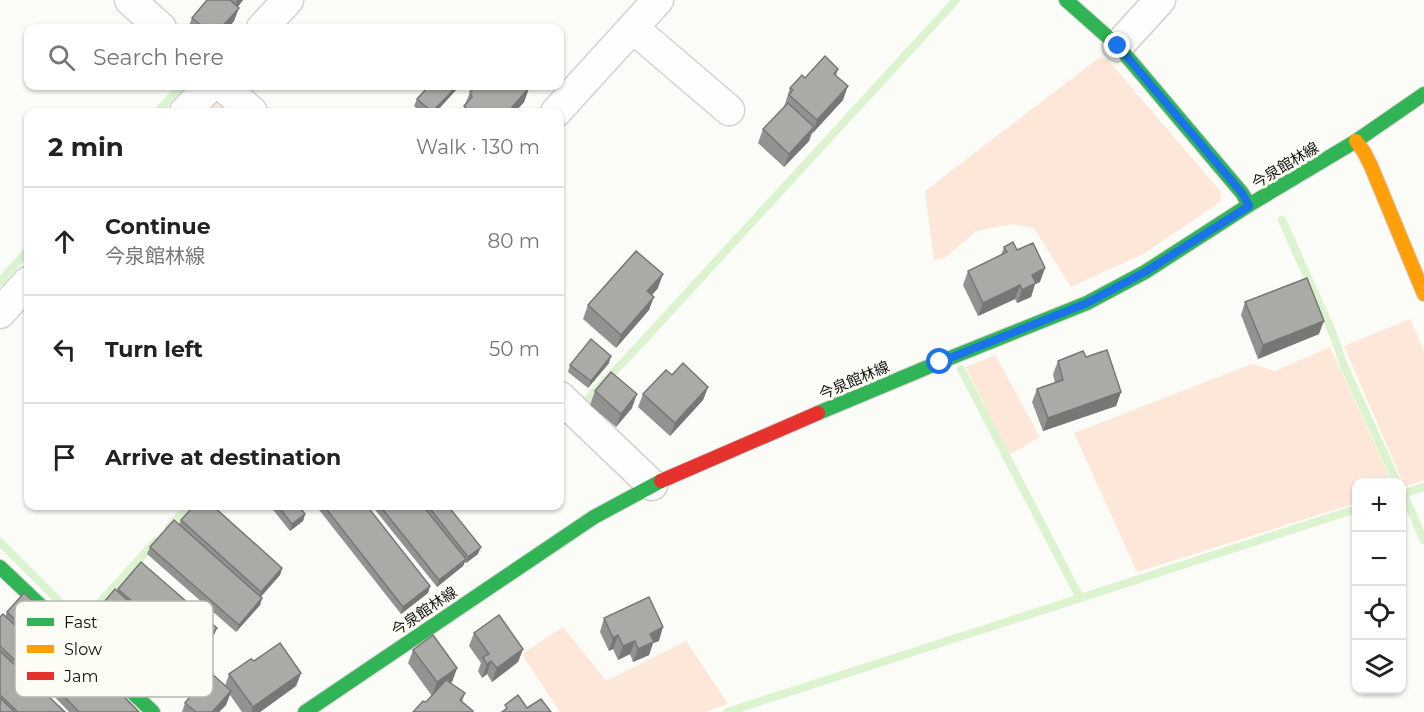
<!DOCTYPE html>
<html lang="en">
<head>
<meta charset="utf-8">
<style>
	:root { --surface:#fff; --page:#f2f2f2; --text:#222; --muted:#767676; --line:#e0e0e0 }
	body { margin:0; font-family:Montserrat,"Noto Sans JP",sans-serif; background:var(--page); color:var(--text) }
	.controls { position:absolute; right:18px; bottom:18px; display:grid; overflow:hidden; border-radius:12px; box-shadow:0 2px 4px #0004 }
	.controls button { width:54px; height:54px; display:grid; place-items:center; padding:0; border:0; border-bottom:2px solid var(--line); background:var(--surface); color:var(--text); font:30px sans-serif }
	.stop { position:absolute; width:18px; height:18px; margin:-14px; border:4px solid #1a73e8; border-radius:50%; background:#fff }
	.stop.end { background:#1a73e8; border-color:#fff; box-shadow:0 2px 6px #0008 }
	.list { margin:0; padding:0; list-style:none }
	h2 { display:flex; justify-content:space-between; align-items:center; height:78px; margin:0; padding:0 24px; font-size:26px }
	h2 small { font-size:20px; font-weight:400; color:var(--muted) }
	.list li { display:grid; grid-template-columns:39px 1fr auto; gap:18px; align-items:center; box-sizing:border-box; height:108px; padding:0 24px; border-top:2px solid var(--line) }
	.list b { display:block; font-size:22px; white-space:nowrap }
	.list p { margin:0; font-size:20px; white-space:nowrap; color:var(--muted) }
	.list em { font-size:20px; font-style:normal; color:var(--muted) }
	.icon { flex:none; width:33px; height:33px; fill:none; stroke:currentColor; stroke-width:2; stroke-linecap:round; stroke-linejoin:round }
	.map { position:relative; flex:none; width:1424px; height:712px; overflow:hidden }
	.search { position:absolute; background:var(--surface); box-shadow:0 2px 4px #0004; left:24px; top:24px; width:540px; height:66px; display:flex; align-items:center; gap:15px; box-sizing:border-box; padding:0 21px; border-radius:12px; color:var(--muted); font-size:22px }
	.panel { position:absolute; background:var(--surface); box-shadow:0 2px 4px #0004; left:24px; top:108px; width:540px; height:402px; border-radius:12px }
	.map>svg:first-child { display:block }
	.green { fill:#fce7d9 }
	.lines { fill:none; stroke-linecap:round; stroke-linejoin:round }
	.stream { stroke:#dcf3d0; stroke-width:8 }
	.street-casing { stroke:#d2d2cf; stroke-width:33 }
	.fast-casing { stroke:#d2d2cf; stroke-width:16 }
	.slow-casing { stroke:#d2d2cf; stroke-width:16 }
	.jam-casing { stroke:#d2d2cf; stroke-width:16 }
	.street { stroke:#fefefe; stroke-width:30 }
	.fast { stroke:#30b455; stroke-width:14 }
	.slow { stroke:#ff9f0a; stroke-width:14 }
	.jam { stroke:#e5322d; stroke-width:14 }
	.wall { fill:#929290 }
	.shaded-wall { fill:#777775 }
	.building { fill:#aaaaa7; stroke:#777775; stroke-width:1.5 }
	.route { stroke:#1a73e8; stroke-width:8 }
	.labels { text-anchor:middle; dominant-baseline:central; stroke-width:6; stroke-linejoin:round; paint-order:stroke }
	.street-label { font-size:15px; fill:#131311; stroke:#fdfcf5 }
	.key { fill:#fdfcf5; stroke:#b7b6b1; stroke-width:1.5 }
	.key-label { font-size:16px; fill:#131311 }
</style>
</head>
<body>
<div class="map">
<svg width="1424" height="712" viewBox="0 0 1424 712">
	<rect width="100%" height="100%" fill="#fbfbf7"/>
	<!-- green -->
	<g class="green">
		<polygon points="1100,57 1108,60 1221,192 1220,202 1143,254 1071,287 1034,228 1013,224 976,231 946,257 934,260 925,191"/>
		<polygon points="220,97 236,112 196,112"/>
		<polygon points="1410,319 1424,352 1424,480 1405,487 1344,346"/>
		<polygon points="1330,347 1392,482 1356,482 1356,503 1137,572 1074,433 1252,364 1275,371"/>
		<polygon points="995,355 1040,437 1009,455 966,367"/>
		<polygon points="563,627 606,681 686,641 728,704 705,712 560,712 522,654"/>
	</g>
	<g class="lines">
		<!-- stream -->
		<g class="stream">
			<polyline points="157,112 182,86"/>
			<polyline points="1282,220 1333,334 1344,366 1397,482"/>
			<polyline points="0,282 28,250"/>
			<polyline points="961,369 1080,598"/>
			<polyline points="588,408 584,404 595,391 631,354 956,0"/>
			<polyline points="1402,491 1424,540"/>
			<polyline points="1402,494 1424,487"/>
			<polyline points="169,527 189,506"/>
			<polyline points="0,542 58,600"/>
			<polyline points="81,623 156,541"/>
			<polyline points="85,626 107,643 121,660"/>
			<polyline points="727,712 1356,509"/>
		</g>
		<!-- street casing -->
		<g class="street-casing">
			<g id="street">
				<polyline points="130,0 161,28"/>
				<polyline points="262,28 288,0"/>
				<polyline points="633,28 729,110"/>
				<polyline points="1118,46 1160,0"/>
				<polyline points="223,86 252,112"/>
				<polyline points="185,112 210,86"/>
				<polyline points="556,112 658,0"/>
				<polyline points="0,313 28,282"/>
				<polyline points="560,397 652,485"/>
			</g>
		</g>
		<!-- fast casing -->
		<g class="fast-casing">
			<g id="fast">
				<polyline points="1066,0 1118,46 1242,193 1249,205"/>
				<polyline points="818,413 940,362 1087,303 1145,272 1249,205 1356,141 1424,94"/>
				<polyline points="0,567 153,712"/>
				<polyline points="305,712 594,517 661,481"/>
			</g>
		</g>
		<!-- slow casing -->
		<g class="slow-casing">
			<polyline id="slow" points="1356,141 1364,152 1371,166 1424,294"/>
		</g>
		<!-- jam casing -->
		<g class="jam-casing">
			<polyline id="jam" points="661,481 818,413"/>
		</g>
		<!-- street -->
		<use href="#street" class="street"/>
		<!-- fast -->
		<use href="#fast" class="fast"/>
		<!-- slow -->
		<use href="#slow" class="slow"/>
		<!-- jam -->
		<use href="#jam" class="jam"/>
	</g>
	<!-- wall -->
	<g class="wall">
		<polygon points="207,0 243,0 238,7 234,21 228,28 188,28 192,18"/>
		<polygon points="838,69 836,76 843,100 811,134 809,141 784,167 758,143 763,129 784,107 790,88 805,78"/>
		<polygon points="529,88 524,102 516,111 518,112 462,112 470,92"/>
		<polygon points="456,90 436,112 421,112 414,106 417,99"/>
		<polygon points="1004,247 1017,250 1040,282 1035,284 1031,297 1017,303 1015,299 978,316 963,285 968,271 1001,255"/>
		<polygon points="658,288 652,295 649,310 616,348 583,319 588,305"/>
		<polygon points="1245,302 1319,334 1258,359 1241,315"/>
		<polygon points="1086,357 1121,392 1116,406 1043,431 1032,402 1037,389 1055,383 1053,374 1058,361"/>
		<polygon points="609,363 588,388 568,372 570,365"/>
		<polygon points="708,387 703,400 670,436 638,407 643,394"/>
		<polygon points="595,391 632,408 616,427 590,405"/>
		<polygon points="270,506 298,506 305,514 303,521 290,531"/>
		<polygon points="316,506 367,506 430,586 428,593 401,614"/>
		<polygon points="372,506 448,506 478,554 466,563 465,562 463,566 437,587"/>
		<polygon points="181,520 282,568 280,575 261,596 262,598 260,605 236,632 147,554 150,547 179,524"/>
		<polygon points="118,589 214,635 190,662 189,660 188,662 165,689 89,623 92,616 117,591"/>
		<polygon points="7,612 62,628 59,635 41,654 39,652 38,656 23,672 65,712 0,712 0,617 5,617"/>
		<polygon points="604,618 659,641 653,643 649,655 633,662 630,654 618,660 613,649 609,651 600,632"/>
		<polygon points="474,633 523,649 518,662 492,682 487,674 482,678 478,671 481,663 469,646"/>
		<polygon points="413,650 457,668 452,682 450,683 465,693 462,702 473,711 472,712 413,712 426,702 432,696 408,663"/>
		<polygon points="254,661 301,673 296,686 260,712 242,712 230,695 226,705 219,712 182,712 185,703 225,686 229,674"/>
		<polygon points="34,665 139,712 69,712 31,672"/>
	</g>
	<!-- shaded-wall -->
	<g class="shaded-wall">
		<polygon points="237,0 243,0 233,12"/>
		<polygon points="239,8 234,21 228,28 221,28"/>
		<polygon points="457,86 458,86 456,90 436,112 432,112"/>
		<polygon points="848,86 843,100 812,134 817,120"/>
		<polygon points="529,88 524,102 515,112 512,107"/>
		<polygon points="814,127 809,141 784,167 789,154"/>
		<polygon points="1045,268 1040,282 1035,284 1031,297 1017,303 1022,290 1032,275"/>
		<polygon points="663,274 658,288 643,305 647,291"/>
		<polygon points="1020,285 1015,299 978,316 983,303"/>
		<polygon points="654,297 649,310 616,348 621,335"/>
		<polygon points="1324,321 1319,334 1258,359 1263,345"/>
		<polygon points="611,356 609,363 588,388 591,381"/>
		<polygon points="708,387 703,400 670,436 675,423"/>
		<polygon points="1121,392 1116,406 1043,431 1048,418"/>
		<polygon points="637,394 632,408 616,427 621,414"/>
		<polygon points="305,514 303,521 290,531 292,524"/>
		<polygon points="481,547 478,554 466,563 468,557"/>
		<polygon points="466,559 463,566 437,587 439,580"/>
		<polygon points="282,568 280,575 259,599 261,592"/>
		<polygon points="430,586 428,593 401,614 403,607"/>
		<polygon points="262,598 260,605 236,632 239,625"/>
		<polygon points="663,627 659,641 653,643 649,655 633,662 638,649 650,634"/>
		<polygon points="62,628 59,635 41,654 44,647"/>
		<polygon points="217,628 214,635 190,662 193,655"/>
		<polygon points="618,635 613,649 609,651 613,638"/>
		<polygon points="635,641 630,654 618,660 623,646"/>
		<polygon points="40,649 38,656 21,675 23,668"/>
		<polygon points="523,649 518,662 492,682 497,668"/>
		<polygon points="190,656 188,662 165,689 167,682"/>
		<polygon points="491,661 487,674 482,678 487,664"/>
		<polygon points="457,668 452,682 432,696 437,682"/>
		<polygon points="301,673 296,686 260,712 252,712 253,707"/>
		<polygon points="231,691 226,705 219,712 212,712"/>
	</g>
	<!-- building -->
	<g class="building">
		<polygon points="207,0 230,0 239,8 221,28 204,28 192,18"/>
		<polygon points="825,56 838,69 834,74 848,86 817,120 789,95 793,90 790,88 802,75 805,78"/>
		<polygon points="429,86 457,86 432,112 417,99"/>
		<polygon points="476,86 526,86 529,88 512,107 518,112 472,112 464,106 472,97 470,92"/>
		<polygon points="788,103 814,127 789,154 763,129"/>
		<polygon points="1013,242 1017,250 1033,243 1045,268 1032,275 1036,283 1022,290 1020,285 983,303 968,271 1007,252 1004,247"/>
		<polygon points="636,251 663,274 647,291 654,297 621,335 588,305"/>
		<polygon points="1307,278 1324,321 1263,345 1245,302"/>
		<polygon points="591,339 611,356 591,381 570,365"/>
		<polygon points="1107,350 1121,392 1048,418 1037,389 1063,380 1058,361 1083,351 1086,357"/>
		<polygon points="683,363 708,387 675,423 643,394 666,370 672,375"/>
		<polygon points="611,372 637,394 621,414 595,391"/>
		<polygon points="194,506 213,506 282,568 261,592 181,520"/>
		<polygon points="278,506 298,506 305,514 292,524"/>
		<polygon points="324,506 367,506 430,586 403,607"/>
		<polygon points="380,506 423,506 466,559 439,580"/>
		<polygon points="428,506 448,506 481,547 468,557"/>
		<polygon points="174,520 262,598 239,625 150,547"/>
		<polygon points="141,562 217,628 193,655 118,589"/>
		<polygon points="115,589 190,656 167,682 92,616"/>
		<polygon points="24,593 62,628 44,647 7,612"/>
		<polygon points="649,597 663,627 650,634 654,642 638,649 635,641 623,646 618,635 613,638 604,618"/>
		<polygon points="3,614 40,649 23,668 0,646 0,617"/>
		<polygon points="499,615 523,649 497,668 491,661 487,664 483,657 489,654 474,633"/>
		<polygon points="64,635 139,712 79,712 34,665"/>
		<polygon points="433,635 457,668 437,682 413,650"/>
		<polygon points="280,643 301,673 253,707 229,674 251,659 254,661"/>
		<polygon points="0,651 65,712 18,712 0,695"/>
		<polygon points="210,672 231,691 212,712 196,712 185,703"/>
		<polygon points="446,680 465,693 460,700 473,711 472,712 413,712 423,701 426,702"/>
		<polygon points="518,695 527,708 541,699 551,712 502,712 507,708 505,705"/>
		<polygon points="0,698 15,712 0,712"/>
	</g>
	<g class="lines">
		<!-- route -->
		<polyline class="route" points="940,362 1087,303 1145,272 1249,206 1242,193 1118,46"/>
	</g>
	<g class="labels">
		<!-- street labels -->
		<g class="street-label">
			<text transform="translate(1285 165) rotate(-31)">今泉館林線</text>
			<text transform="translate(854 380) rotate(-23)">今泉館林線</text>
			<text transform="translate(424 611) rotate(-34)">今泉館林線</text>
		</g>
	</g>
	<!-- legend -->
	<rect x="15" y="601" width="198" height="96" rx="9" class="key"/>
	<rect x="27" y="618" width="27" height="8" fill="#30b455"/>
	<rect x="27" y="645" width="27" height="8" fill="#ff9f0a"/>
	<rect x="27" y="672" width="27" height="8" fill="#e5322d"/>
	<g class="key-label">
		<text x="64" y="628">Fast</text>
		<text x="64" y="655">Slow</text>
		<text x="64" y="682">Jam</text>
	</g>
</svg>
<div class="controls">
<button>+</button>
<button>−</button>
<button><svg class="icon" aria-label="locate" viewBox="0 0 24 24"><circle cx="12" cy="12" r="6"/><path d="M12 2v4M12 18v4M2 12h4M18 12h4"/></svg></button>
<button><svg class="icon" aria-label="layers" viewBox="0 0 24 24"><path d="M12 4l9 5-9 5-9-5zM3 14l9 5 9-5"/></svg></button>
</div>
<div class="stop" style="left:940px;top:362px"></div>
<div class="stop end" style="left:1118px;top:46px"></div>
<div class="search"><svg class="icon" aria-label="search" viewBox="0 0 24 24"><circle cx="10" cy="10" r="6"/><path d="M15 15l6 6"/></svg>Search here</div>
<section class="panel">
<h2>2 min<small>Walk · 130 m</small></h2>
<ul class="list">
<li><svg class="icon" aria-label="ahead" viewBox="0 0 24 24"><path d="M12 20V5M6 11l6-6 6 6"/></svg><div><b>Continue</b><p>今泉館林線</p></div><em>80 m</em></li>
<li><svg class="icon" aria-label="left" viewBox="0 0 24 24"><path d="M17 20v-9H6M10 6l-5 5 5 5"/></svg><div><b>Turn left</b></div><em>50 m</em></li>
<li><svg class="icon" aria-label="arrive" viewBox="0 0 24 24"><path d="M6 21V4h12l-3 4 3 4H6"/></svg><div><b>Arrive at destination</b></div></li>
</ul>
</section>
</div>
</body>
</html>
